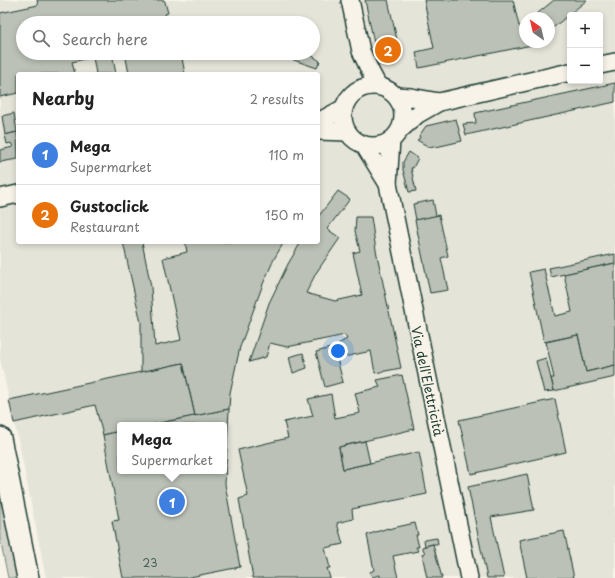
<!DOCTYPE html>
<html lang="en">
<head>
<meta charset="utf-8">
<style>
	:root { --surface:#fff; --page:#f6f6f6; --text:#222; --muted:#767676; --line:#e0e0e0; --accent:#1f6fb2 }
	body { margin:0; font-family:"Playpen Sans",sans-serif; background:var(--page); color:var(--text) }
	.controls { position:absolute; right:12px; top:12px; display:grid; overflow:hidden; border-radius:4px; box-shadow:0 2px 6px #0003 }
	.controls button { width:36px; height:36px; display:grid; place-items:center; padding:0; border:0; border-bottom:1px solid var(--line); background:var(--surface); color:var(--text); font:20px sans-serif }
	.compass { position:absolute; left:519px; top:12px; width:36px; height:36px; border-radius:50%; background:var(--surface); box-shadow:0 2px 6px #0003; rotate:326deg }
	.you { position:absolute; left:338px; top:351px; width:14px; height:14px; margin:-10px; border:3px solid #fff; border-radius:50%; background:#1a73e8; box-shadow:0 0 0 6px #1a73e833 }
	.badge { display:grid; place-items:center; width:26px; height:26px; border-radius:50%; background:var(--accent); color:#fff; font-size:13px; font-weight:700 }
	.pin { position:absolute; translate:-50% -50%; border:2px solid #fff; box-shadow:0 1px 4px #0006 }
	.popup { position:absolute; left:117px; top:422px; width:110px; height:52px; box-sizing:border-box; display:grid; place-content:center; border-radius:4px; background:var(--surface); filter:drop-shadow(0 1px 3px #0005); font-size:13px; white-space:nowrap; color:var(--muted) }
	.popup b { font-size:15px; color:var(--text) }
	.popup::after { content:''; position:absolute; left:50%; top:100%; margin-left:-8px; border:8px solid transparent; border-top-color:var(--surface) }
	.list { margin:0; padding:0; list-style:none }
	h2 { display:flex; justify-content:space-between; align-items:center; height:52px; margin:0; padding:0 16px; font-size:17px }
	h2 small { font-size:13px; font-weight:400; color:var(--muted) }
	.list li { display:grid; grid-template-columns:26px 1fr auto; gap:12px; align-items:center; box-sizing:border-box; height:60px; padding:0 16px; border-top:1px solid var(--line) }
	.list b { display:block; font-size:15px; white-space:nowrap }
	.list p { margin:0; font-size:13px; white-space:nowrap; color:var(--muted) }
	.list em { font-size:13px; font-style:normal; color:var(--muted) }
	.icon { flex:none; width:22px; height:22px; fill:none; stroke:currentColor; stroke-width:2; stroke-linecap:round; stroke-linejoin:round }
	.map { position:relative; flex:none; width:615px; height:578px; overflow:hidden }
	.search { position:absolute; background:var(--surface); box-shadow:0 2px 6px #0003; left:16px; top:16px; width:304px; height:44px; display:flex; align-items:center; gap:10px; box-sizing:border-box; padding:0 14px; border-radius:22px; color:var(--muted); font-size:15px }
	.panel { position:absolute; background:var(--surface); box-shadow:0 2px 6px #0003; left:16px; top:72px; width:304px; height:172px; border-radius:4px }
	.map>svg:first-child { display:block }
	.built { fill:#e5e4d9; fill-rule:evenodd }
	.green { fill:#d3d5ca; stroke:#79897f }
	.building { fill:#bbc1b6; stroke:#1f3d34 }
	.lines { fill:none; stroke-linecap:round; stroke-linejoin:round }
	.minor-casing { stroke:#1f3d34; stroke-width:20 }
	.major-casing { stroke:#1f3d34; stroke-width:24 }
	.minor { stroke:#f7f3e8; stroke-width:17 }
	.major { stroke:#f7f3e8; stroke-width:21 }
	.labels { text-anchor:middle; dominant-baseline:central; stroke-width:3; stroke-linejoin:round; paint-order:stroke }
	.number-label { font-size:11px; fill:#465e54 }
	.street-label { font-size:13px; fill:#1f3d34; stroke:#f7f3e8 }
</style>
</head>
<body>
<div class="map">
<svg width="615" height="578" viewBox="0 0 615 578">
	<rect width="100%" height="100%" fill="#f7f3e8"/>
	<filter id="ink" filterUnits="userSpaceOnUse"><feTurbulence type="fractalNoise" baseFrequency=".025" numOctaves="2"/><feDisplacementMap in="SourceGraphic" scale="8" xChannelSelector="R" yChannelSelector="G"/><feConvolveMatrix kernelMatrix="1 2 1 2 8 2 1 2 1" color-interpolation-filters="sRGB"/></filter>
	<g filter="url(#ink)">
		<!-- built -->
		<path class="built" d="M 0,0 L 615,0 L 615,578 L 46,578 L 21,453 L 0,359 ZM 570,15 L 600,15 L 600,81 L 570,81 ZM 525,18 L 549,18 L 549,42 L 525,42 ZM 23,23 L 313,23 L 313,53 L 23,53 ZM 18,74 L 318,74 L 318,242 L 18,242 ZM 120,425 L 224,425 L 224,471 L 120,471 Z"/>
		<!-- green -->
		<polygon class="green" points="0,485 19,578 8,578 0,538"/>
		<!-- building -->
		<g class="building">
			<polygon points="37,0 164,0 165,2 168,13 165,14 167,23 23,23 23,53 112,53 116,74 96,74 93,57 72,62 75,74 18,74 18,93 0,97 0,13 38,5"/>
			<polygon points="365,0 388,0 400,53 389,59 375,48"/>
			<polygon points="424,0 513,0 519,26 523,25 525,23 525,42 535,42 532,45 419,68 416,52 434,48"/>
			<polygon points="554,0 587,0 549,31 549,18 532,18"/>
			<polygon points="125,53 181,53 185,74 129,74"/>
			<polygon points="284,53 308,53 320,61 317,68 282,56"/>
			<polygon points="615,83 615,102 466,135 463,124 476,123 475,113"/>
			<polygon points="14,113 17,132 5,135 2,116"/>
			<polygon points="456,119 462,141 436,147 434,146 429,147 417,140 420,138 419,136 426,126"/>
			<polygon points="17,132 18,159 0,162 0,150 13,147 11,143 7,144 5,135"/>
			<polygon points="409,152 418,158 413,168 411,168 416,191 409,192 403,170 403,162"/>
			<polygon points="338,191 350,199 327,229 340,238 316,273 306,293 335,301 362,295 353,253 360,251 355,231 356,217 371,217 376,250 401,368 375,373 371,351 344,357 338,344 347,339 345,335 287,347 270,343 266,357 249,362 269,303 288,264 301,242 318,242 318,217"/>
			<polygon points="433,200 436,216 416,220 413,204"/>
			<polygon points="439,215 448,256 441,258 448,290 430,293 415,220"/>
			<polygon points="123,242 142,242 151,287 155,346 181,340 163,258 187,252 185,242 284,242 274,259 263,284 240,347 230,393 229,409 195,416 183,363 141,372 141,323"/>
			<polygon points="615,254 615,263 551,277 549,268"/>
			<polygon points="615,263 615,365 586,372 578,335 544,342 529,272 544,269 555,316 572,312 564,274"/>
			<polygon points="578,335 586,372 615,365 615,377 554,391 551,378 554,378 546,342"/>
			<polygon points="334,347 343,382 325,387 316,352"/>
			<polygon points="303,353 307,368 293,373 289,357"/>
			<polygon points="546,358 554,391 544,392 536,361"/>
			<polygon points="183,363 195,416 150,425 120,425 120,431 103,435 95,405 14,423 9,400"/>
			<polygon points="402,375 414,429 339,447 343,469 419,452 427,494 352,509 353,519 337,523 343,544 325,548 330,568 327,568 330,578 253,578 239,499 248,496 238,450 288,438 284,422 313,416 308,399 331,394 335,418 360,413 355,393 380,387 377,380"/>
			<polygon points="555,399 566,452 471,474 459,420"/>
			<polygon points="229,409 225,484 240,567 185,578 123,578 112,521 119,520 103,435 120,431 120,471 224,471 224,425 150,425"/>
			<polygon points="365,441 370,463 343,469 339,447"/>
			<polygon points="527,474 534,510 491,517 504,578 487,578 468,487"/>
			<polygon points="415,523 418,535 416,535 419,547 416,547 418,551 393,556 398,578 380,578 380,575 372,577 370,572 374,570 367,535 388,528 388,529"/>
			<polygon points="564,531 574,578 527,578 519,540"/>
			<polygon points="437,538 438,544 433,544 425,546 424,540"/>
			<polygon points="433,544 442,578 427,578 422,554 425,553 422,547"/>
		</g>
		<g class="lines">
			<!-- minor casing -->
			<g class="minor-casing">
				<g id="minor">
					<polyline points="350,0 361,51 371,73 378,86"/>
					<polyline points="600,65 615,62"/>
					<circle cx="373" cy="116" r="30"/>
					<polyline points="396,96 411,97 439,102"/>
					<polyline points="318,122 344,108"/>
					<polyline points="401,129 418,114 439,102 570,72"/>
					<polyline points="318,131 347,132"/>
					<polyline points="391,140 388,184 469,578"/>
					<polyline points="364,145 388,184"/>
					<polyline points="0,198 18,194"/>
				</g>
			</g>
			<!-- major casing -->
			<g class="major-casing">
				<polyline id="major" points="0,438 28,578"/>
			</g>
			<!-- minor -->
			<use href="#minor" class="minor"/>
			<!-- major -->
			<use href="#major" class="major"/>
		</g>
	</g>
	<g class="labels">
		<!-- number labels -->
		<g class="number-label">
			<text x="150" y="562">23</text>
		</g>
		<!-- street labels -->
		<g class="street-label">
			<text transform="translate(428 381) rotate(78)">Via dell'Elettricità</text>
		</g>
	</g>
</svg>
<div class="controls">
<button>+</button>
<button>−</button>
</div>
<svg class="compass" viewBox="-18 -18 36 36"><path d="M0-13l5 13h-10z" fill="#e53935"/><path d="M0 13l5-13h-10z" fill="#767676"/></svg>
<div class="you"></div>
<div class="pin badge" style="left:172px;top:502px;background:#3f7fe0">1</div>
<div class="popup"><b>Mega</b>Supermarket</div>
<div class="pin badge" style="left:388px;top:50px;background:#e8710a">2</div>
<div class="search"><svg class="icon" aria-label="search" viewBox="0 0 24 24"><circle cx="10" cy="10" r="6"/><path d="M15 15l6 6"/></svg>Search here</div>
<section class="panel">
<h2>Nearby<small>2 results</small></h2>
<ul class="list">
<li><span class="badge" style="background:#3f7fe0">1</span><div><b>Mega</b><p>Supermarket</p></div><em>110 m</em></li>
<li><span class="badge" style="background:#e8710a">2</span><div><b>Gustoclick</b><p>Restaurant</p></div><em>150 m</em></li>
</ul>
</section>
</div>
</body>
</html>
